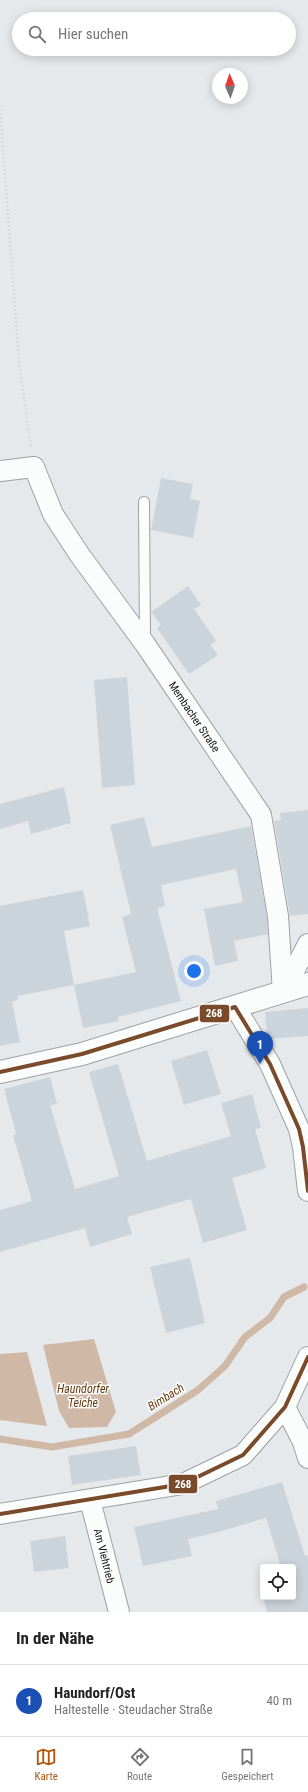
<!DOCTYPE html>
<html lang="de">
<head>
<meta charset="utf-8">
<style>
	:root { --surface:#fff; --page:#f6f6f6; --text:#222; --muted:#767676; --line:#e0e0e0; --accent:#b45309 }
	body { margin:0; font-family:"Roboto Condensed",sans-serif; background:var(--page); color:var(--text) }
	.controls { position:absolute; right:12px; bottom:12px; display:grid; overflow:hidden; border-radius:4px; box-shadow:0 2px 10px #0003 }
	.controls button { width:36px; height:36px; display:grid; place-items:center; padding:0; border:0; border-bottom:1px solid var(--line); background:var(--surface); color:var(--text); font:20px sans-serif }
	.compass { position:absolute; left:212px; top:68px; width:36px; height:36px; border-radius:50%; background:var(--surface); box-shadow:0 2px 10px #0003; rotate:358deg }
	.you { position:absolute; left:194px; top:971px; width:14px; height:14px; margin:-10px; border:3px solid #fff; border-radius:50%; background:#1a73e8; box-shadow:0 0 0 6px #1a73e833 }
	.badge { display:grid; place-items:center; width:26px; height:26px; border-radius:50%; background:var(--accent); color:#fff; font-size:13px; font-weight:700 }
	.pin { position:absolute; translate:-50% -33px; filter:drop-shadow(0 1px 2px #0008) }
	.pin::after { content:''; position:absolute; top:21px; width:14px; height:12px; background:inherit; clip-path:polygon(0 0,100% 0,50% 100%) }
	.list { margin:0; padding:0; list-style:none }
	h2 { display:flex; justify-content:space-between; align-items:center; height:52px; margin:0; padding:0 16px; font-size:17px }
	h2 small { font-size:13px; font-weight:400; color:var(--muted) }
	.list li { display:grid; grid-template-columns:26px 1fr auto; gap:12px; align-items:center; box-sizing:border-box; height:72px; padding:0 16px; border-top:1px solid var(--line) }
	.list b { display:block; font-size:15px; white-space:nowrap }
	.list p { margin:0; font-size:13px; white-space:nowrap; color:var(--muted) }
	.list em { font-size:13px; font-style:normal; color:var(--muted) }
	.icon { flex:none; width:22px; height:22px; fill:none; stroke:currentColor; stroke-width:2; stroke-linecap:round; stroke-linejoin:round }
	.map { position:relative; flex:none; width:308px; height:1612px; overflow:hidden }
	.search { position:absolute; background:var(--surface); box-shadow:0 2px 10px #0003; left:12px; right:12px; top:12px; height:44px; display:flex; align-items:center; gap:10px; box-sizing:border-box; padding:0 14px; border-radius:22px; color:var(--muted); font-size:15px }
	.sheet { height:124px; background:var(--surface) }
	nav { display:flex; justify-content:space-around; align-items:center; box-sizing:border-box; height:56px; border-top:1px solid var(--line); background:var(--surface); font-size:11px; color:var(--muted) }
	nav a { display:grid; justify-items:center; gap:2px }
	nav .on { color:var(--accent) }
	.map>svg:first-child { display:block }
	.water { fill:#cfb8a5 }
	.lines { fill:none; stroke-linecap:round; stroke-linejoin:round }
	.stream { stroke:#cfb8a5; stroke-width:7 }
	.building { fill:#ccd4db }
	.service-casing { stroke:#9ea1a3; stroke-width:12 }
	.minor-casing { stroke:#9ea1a3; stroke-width:22 }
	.tertiary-casing { stroke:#9ea1a3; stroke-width:24 }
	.path { stroke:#cccecf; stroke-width:2.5; stroke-dasharray:1 3; stroke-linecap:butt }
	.service { stroke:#fbfcfc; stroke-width:10 }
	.minor { stroke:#fbfcfc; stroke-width:20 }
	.tertiary { stroke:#fbfcfc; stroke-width:22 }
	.bus-1-casing { stroke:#fff; stroke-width:7 }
	.bus-1 { stroke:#7a4b2a; stroke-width:4 }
	.labels { text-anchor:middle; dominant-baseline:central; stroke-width:3; stroke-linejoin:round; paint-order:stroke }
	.street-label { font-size:11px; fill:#101315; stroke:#fff }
	.water-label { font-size:12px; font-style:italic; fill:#673a0c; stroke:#fff }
	.line-badge { stroke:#fff; stroke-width:1.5 }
	.badge-label { font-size:11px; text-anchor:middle; font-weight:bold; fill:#fff }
</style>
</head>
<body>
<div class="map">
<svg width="308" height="1612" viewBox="0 0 308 1612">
	<rect width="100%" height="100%" fill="#e6e9ec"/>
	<!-- water -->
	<g class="water">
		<polygon points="94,1339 116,1412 107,1427 69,1428 59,1411 43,1345"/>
		<polygon points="27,1352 47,1426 0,1420 0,1354"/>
	</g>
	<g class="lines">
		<!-- stream -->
		<polyline class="stream" points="0,1439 52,1447 129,1434 198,1390 225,1366 245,1337 270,1318 284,1297 304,1287"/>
	</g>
	<!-- building -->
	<g class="building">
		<polygon points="161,478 193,484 190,499 200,501 193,538 151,530"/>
		<polygon points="188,586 201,605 194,609 216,641 210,645 218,655 189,674 157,628 161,625 151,612"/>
		<polygon points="127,677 135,785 102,788 94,680"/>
		<polygon points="64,787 71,823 31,834 28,821 0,829 0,804"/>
		<polygon points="308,810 308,914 290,916 274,821 281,820 280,813"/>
		<polygon points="144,817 152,847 251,826 267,917 268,934 234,941 238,961 215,966 204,909 243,902 236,869 161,885 165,906 157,908 181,1001 118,1017 119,1021 83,1028 74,985 136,972 122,917 131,914 110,825"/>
		<polygon points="83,890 90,926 64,931 74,985 17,996 18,1000 12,1002 20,1042 0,1046 0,906"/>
		<polygon points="308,1008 308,1036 268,1039 267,1037 265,1012"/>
		<polygon points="207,1050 221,1094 184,1105 171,1061"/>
		<polygon points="118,1064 147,1161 231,1136 221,1103 252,1094 261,1128 255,1129 266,1168 232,1178 247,1230 203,1243 191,1199 127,1217 132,1234 90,1247 85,1228 0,1252 0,1210 32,1201 13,1135 16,1134 4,1089 50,1077 57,1104 50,1105 75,1189 119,1176 89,1072"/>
		<polygon points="190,1258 205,1323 166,1333 150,1267"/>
		<polygon points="136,1446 141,1475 72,1485 68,1456"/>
		<polygon points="282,1482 305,1556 308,1555 308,1612 267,1612 263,1597 293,1597 293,1567 281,1567 266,1518 218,1532 188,1539 192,1556 143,1566 134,1527 218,1509 216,1501"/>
		<polygon points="65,1536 69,1568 34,1572 30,1541"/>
	</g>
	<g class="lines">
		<!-- service casing -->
		<g class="service-casing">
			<polyline id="service" points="144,502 145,640"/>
		</g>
		<!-- minor casing -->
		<g class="minor-casing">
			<g id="minor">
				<polyline points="0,471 34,467 53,514 79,554 145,644 261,815 278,916 283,992"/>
				<polyline points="283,992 308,944"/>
				<polyline points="235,1007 270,1064 299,1129 303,1147 308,1191"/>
				<polyline points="285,1407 303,1442 308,1458"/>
				<polyline points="90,1500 119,1612"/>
				<polyline points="0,1514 183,1484 243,1455 285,1407 308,1357"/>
			</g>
		</g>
		<!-- tertiary casing -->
		<g class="tertiary-casing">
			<polyline id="tertiary" points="0,1072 82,1054 308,984"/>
		</g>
		<!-- path -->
		<polyline class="path" points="0,110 19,361 31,447"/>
		<!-- service -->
		<use href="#service" class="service"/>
		<!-- minor -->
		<use href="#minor" class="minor"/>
		<!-- tertiary -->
		<use href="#tertiary" class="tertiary"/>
		<!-- bus-1 casing -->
		<g class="bus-1-casing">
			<g id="bus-1">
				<polyline points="0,1072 82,1054 235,1007 270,1064 299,1129 303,1147 308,1191"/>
				<polyline points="0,1514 183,1484 243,1455 285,1407 308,1357"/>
			</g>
		</g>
		<!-- bus-1 -->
		<use href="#bus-1" class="bus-1"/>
	</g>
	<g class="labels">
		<!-- street labels -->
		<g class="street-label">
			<text transform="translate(194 717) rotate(56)">Membacher Straße</text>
			<text transform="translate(104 1556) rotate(76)">Am Viehtrieb</text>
		</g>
		<!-- water labels -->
		<g class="water-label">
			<text x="83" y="1389">Haundorfer<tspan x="83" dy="14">Teiche</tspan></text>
			<text transform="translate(166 1397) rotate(-32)">Bimbach</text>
		</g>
	</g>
	<g class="line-badge">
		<rect x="199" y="1004" width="31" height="19" rx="4" fill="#7a4b2a"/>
		<rect x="168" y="1474" width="30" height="20" rx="4" fill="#7a4b2a"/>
	</g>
	<g class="badge-label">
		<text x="214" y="1017">268</text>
		<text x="183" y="1488">268</text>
	</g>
</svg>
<div class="controls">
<button><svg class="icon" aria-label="locate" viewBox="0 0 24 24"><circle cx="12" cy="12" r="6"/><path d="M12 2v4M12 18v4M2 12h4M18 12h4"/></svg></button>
</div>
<svg class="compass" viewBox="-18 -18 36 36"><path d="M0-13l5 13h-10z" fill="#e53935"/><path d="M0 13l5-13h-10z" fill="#767676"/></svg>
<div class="you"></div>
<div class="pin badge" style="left:260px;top:1064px;background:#1a4fb4">1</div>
<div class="search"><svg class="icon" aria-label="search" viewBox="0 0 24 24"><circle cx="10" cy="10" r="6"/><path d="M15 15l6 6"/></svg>Hier suchen</div>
</div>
<section class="sheet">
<h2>In der Nähe<small></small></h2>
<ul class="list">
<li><span class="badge" style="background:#1a4fb4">1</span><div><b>Haundorf/Ost</b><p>Haltestelle · Steudacher Straße</p></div><em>40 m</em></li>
</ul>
</section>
<nav>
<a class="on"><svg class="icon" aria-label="map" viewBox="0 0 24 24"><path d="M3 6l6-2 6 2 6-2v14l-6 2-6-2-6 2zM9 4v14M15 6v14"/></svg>Karte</a>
<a><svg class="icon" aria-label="directions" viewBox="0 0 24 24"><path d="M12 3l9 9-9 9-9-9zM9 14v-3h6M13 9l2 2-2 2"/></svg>Route</a>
<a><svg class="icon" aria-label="saved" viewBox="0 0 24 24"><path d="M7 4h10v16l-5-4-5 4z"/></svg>Gespeichert</a>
</nav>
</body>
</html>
